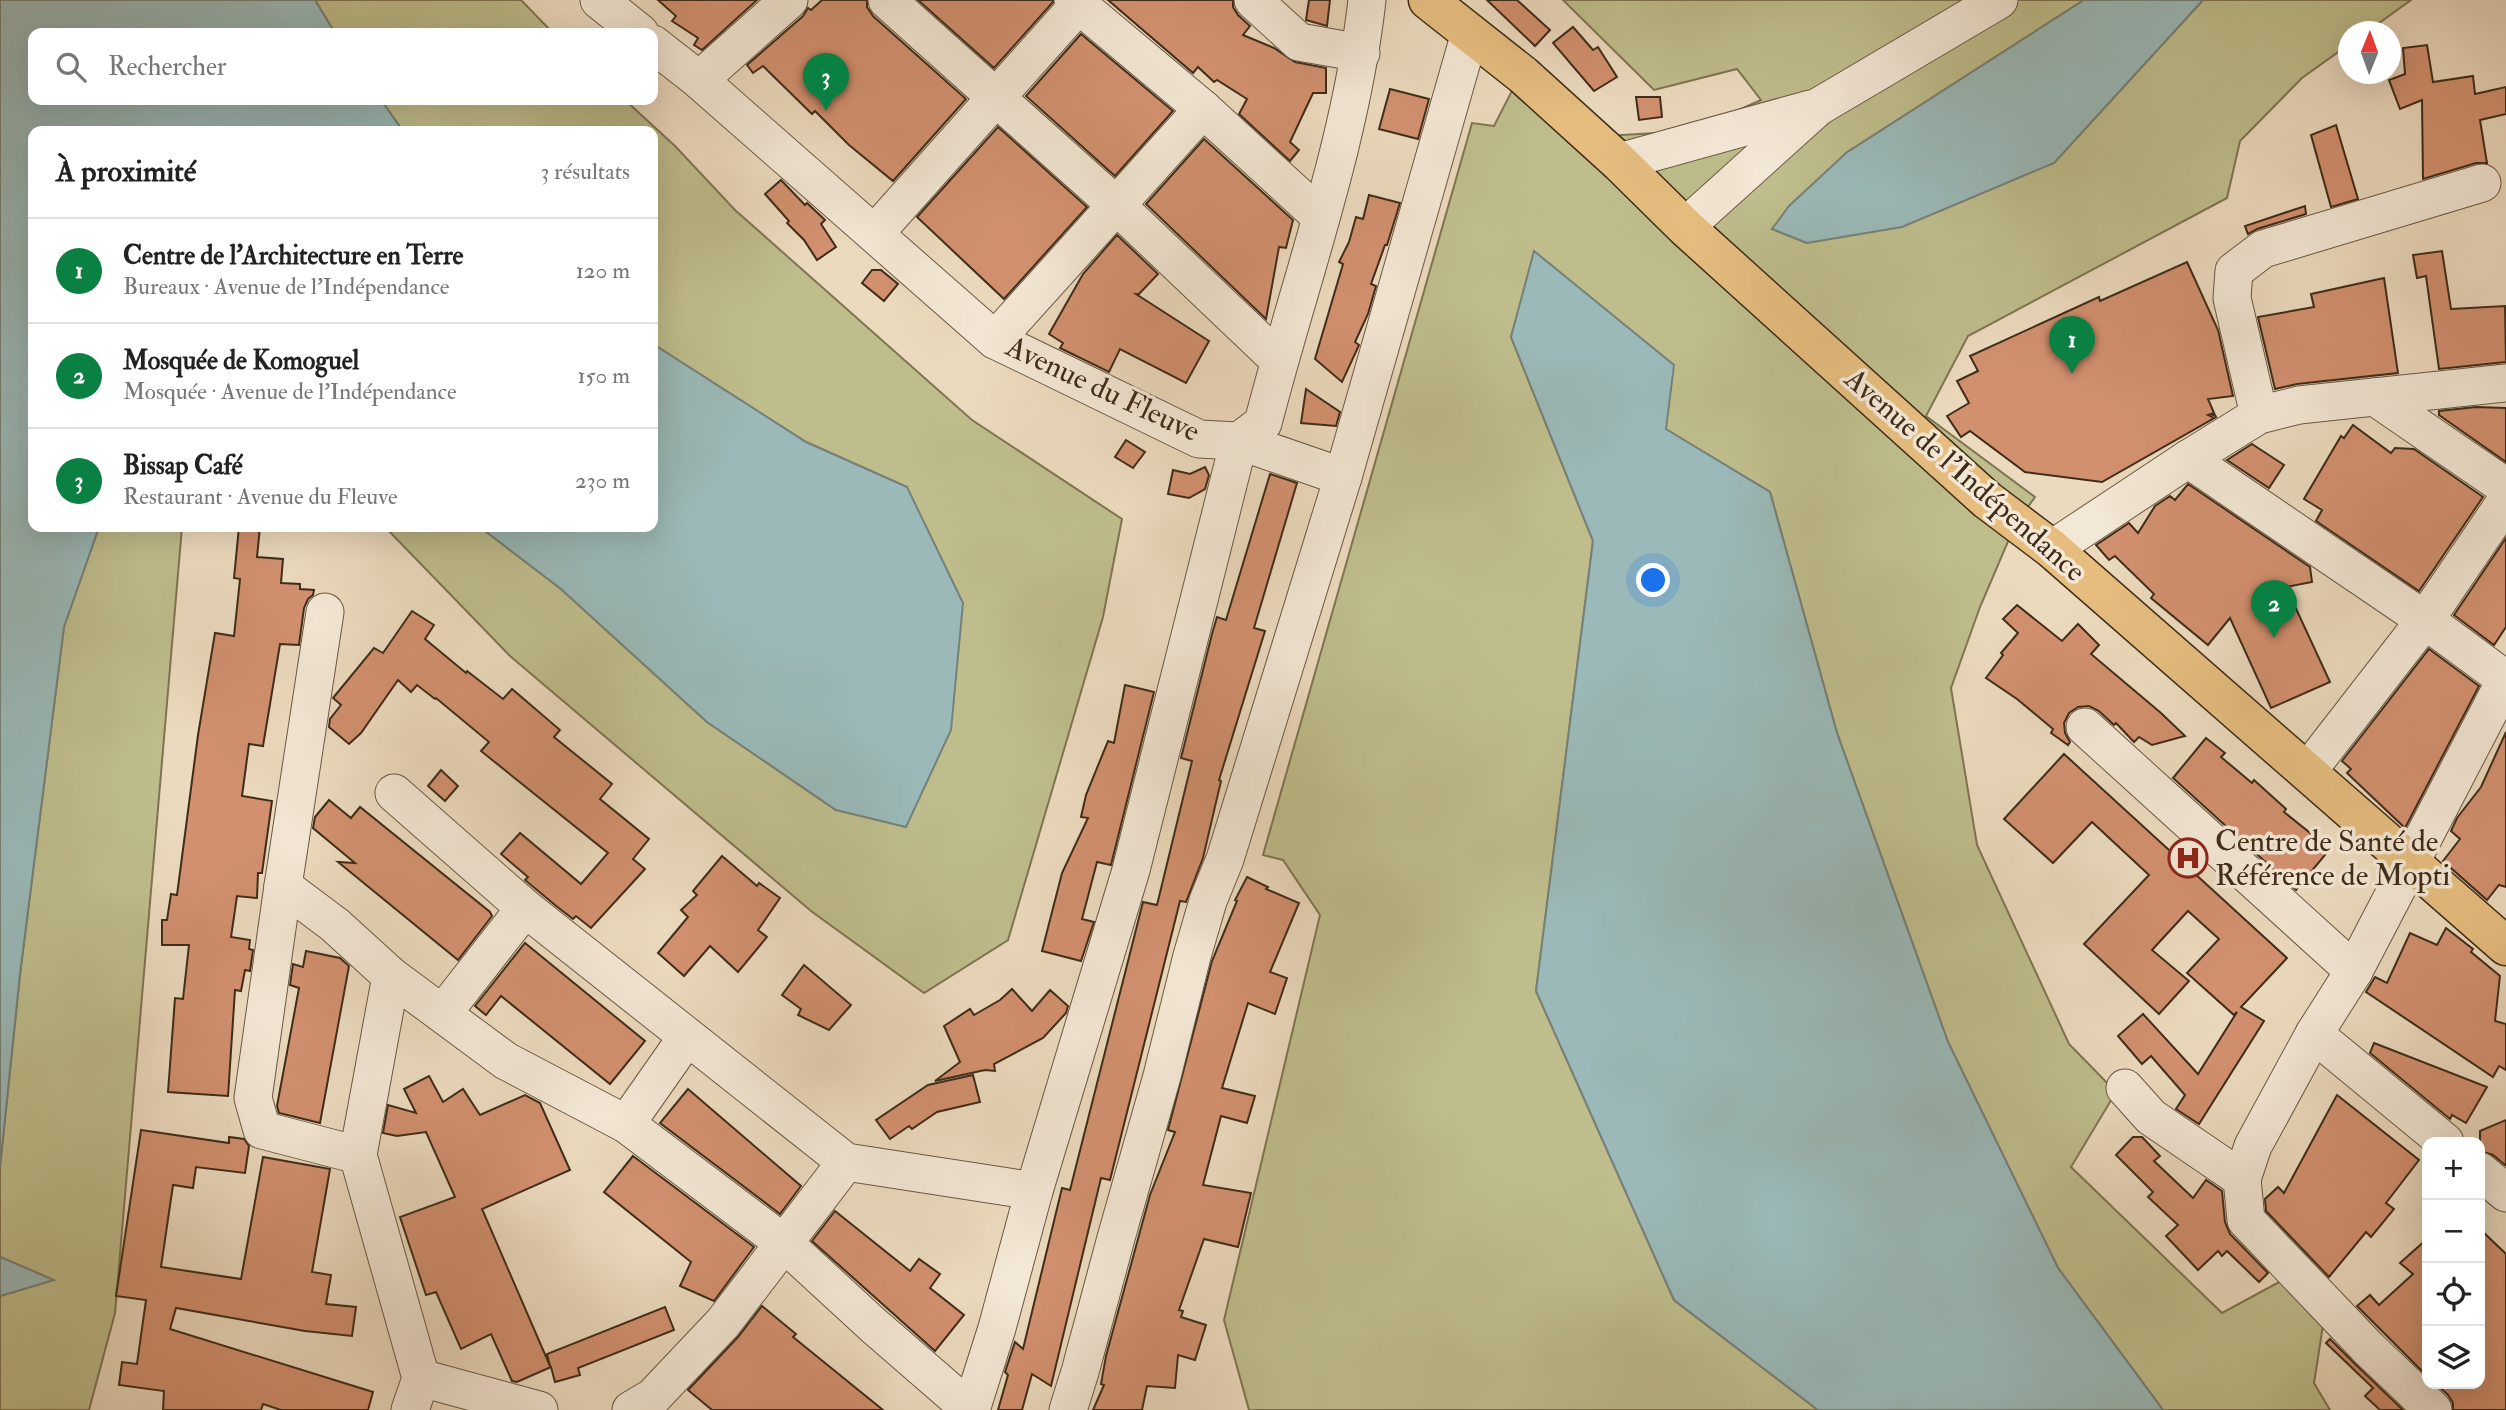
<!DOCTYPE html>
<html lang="fr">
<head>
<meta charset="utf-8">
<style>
	:root { --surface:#fff; --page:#f6f6f6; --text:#222; --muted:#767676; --line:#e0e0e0; --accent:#0b8043 }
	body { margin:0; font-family:"IM FELL Double Pica",serif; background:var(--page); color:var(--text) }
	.controls { position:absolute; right:21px; bottom:21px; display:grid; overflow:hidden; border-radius:14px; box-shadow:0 7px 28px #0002 }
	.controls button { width:63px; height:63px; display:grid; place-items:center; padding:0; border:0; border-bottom:2px solid var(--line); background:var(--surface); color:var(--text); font:35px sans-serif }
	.compass { position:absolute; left:2338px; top:21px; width:63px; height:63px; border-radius:50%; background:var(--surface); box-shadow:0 7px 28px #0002; rotate:1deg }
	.you { position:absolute; left:1654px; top:581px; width:24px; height:24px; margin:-18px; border:5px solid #fff; border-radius:50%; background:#1a73e8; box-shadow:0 0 0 10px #1a73e833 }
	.badge { display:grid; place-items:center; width:46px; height:46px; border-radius:50%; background:var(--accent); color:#fff; font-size:23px; font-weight:700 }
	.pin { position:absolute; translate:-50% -58px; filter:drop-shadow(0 2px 4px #0008) }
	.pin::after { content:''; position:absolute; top:37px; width:24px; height:21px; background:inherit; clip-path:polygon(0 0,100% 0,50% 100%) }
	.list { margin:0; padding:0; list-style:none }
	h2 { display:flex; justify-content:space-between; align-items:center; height:91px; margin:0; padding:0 28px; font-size:30px }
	h2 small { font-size:23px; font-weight:400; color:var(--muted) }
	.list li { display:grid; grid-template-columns:46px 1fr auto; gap:21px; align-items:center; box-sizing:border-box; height:105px; padding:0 28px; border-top:2px solid var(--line) }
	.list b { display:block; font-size:26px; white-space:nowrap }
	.list p { margin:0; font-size:23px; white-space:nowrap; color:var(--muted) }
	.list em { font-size:23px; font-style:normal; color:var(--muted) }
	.icon { flex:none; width:38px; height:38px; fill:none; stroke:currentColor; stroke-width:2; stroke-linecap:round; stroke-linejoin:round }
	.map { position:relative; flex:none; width:2506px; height:1410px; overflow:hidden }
	.search { position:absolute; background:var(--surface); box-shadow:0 7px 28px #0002; left:28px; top:28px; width:630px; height:77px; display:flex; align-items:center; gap:18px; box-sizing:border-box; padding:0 24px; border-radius:14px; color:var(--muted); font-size:26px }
	.panel { position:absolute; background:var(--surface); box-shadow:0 7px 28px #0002; left:28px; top:126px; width:630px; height:406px; border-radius:14px }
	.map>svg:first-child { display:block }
	.green { fill:#bfbd8c; stroke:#7f7452; stroke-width:2 }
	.water { fill:#9ab9b8; stroke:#768178; stroke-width:2 }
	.building { fill:#d2906f; stroke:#3f2c19; stroke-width:2 }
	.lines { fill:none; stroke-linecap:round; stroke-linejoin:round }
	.minor-casing { stroke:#6a5842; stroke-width:39 }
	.major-casing { stroke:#3f2c19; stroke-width:41 }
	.minor { stroke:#f3e7d5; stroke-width:37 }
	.major { stroke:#e6bd7f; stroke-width:38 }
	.labels { text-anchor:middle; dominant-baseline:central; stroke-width:7; stroke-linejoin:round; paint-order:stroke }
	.street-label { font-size:30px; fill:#3f2c19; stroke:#f3e7d5 }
	.poi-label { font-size:30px; fill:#3f2c19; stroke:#f3e7d5; text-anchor:start }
</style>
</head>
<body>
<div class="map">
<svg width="2506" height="1410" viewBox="0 0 2506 1410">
	<rect width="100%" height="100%" fill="#ecdabe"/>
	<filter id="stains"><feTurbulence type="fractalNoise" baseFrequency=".00286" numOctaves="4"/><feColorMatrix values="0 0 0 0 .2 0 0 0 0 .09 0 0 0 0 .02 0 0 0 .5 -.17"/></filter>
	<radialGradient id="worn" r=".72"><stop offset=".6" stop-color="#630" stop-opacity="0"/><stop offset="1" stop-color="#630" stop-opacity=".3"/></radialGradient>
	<!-- green -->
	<g class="green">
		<polygon points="315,0 521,0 553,33 335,33"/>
		<polygon points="1563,0 2084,0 1846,153 1772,229 1807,243 2054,163 2203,0 2411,0 2368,31 2348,32 2348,45 2302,78 2240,141 2227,198 1968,336 1926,416 2035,497 2015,525 1980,607 1951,688 1977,845 2069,1044 2116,1092 2071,1167 2222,1313 2281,1281 2324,1319 2314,1383 2330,1410 2163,1410 2058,1268 1948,1042 1837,733 1770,492 1665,429 1535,252 1511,337 1593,541 1536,991 1674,1300 1818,1410 1249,1410 1224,1320 1320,915 1283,860 1263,855 1472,123 1494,126 1519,77 1586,137 1692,131 1761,100 1737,69 1654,90"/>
		<polygon points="381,100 625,100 675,146 735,210 972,420 1122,519 1103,617 1008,940 924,993 811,911 510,656 385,527 480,527 561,589 707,722 836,810 907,487 806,442 653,344 653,131 403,131"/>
		<polygon points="99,527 182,527 115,1313 89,1410 0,1410 0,1296 53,1280 0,1257 0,1167 20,974 64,626"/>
	</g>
	<!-- water -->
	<g class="water">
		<polygon points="0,0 315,0 335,33 33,33 33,100 381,100 403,131 33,131 33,527 99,527 64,627 20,974 0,1167"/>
		<polygon points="2084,0 2203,0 2054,163 1902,227 1807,243 1772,229 1789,206 1846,153"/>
		<polygon points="1534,251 1674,365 1666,429 1770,492 1837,733 1948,1042 2058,1268 2163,1410 1818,1410 1674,1300 1536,991 1593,541 1511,337"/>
		<polygon points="653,344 806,442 907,487 963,603 951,730 906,827 836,810 707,722 561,589 480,527 653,527"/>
		<polygon points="0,1257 54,1280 0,1296"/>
	</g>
	<!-- building -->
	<g class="building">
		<polygon points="658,0 757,0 702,50 694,45 698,38 672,21 676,16"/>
		<polygon points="822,0 867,0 867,7 873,16 966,99 893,181 849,145 815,111 812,114 763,66 753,73 747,65 803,16 808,8 811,10"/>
		<polygon points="918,0 1053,0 1053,2 994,68"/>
		<polygon points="1108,0 1233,0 1233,7 1238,15 1250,26 1243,35 1274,48 1295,62 1326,68 1326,93 1313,93 1290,142 1299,150 1290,161 1239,114 1247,99 1217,80 1214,82 1198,67 1193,73"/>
		<polygon points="1309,0 1330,0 1327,26 1306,20"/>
		<polygon points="1487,0 1517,0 1550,30 1535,46"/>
		<polygon points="1573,27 1593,50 1598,47 1617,77 1594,91 1553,43"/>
		<polygon points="1081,34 1173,111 1115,176 1026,96"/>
		<polygon points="2427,45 2433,82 2473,76 2475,94 2506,87 2506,114 2480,120 2487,163 2476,163 2423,179 2422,100 2400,109 2389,80 2405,74 2403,48"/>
		<polygon points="1390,89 1429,99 1418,139 1379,129"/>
		<polygon points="1636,97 1660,97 1662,117 1639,120"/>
		<polygon points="2336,125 2358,199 2331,207 2311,135"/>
		<polygon points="998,127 1087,207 1004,299 917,217"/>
		<polygon points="1204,139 1293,220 1286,248 1279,247 1266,319 1146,204"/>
		<polygon points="781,180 805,205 807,203 825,220 821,224 836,247 817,260 804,240 787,223 789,221 765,194"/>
		<polygon points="1369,195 1400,203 1387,245 1385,245 1371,284 1376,286 1368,314 1355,342 1359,345 1342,382 1315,359 1343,264 1339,262 1349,242 1356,217 1363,219"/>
		<polygon points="2305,206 2306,214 2257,229 2248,234 2245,226"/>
		<polygon points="1117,235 1158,274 1139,294 1136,294 1209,341 1186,383 1120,349 1109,372 1060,348 1063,343 1049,334 1083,274"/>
		<polygon points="2442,251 2451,309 2505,306 2506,362 2439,369 2426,276 2417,278 2413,255"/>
		<polygon points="2187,262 2218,330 2233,396 2208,399 2214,413 2208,415 2212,417 2214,413 2216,417 2102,482 2025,472 1970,431 1961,437 1947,416 1969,403 1957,381 1978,371 1970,356 2099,297 2100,301"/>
		<polygon points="872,270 881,270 898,284 884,301 862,283"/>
		<polygon points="2384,278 2398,373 2297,384 2275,389 2258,317 2314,307 2311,294"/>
		<polygon points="1306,389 1340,412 1336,426 1301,423"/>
		<polygon points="2476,407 2506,408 2506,462 2439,415 2439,411"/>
		<polygon points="2353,425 2391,453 2395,448 2414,449 2483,497 2419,591 2316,521 2322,510 2304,499 2341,436 2344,438"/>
		<polygon points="1126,440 1145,452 1133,468 1115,457"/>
		<polygon points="2252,444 2284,465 2269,488 2227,460"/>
		<polygon points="1205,467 1209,475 1205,489 1189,498 1168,494 1173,470 1190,474"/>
		<polygon points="1270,474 1297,483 1254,628 1265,631 1219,780 1221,781 1203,858 1186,902 1180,901 1110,1180 1101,1178 1051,1386 1032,1374 1022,1410 998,1410 1008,1375 1005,1372 1015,1342 1023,1349 1062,1188 1070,1190 1143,902 1157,905 1192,761 1181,758 1212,634 1217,617 1226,620"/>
		<polygon points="2188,484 2310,567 2312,582 2286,587 2330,682 2271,708 2230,618 2208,645 2151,598 2154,594 2115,556 2109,560 2096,545 2129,523 2138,533 2155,506 2170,496 2175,500"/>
		<polygon points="239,527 260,527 257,557 283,559 281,583 300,584 300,589 314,590 313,595 308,599 304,608 299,645 280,644 263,746 249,744 242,796 272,801 262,873 258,873 257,898 237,896 231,937 250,940 249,949 253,950 250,971 245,970 241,991 235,990 228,1096 168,1092 175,998 183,999 189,945 162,945 162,920 167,920 171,894 177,895 198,735 215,633 234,636 240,579 234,578"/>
		<polygon points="2506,538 2506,627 2494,645 2454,615"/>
		<polygon points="2017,605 2062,641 2078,624 2099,645 2091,654 2161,713 2185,736 2152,745 2139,737 2134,742 2116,723 2114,725 2099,711 2089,706 2078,707 2069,713 2064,723 2065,733 2070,742 2068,745 2051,733 2053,729 2017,699 1986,678 2003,655 2001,653 2018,633 2003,619"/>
		<polygon points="412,611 434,625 425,639 466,673 467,671 503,699 512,689 560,730 554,737 612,784 600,799 649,839 633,859 645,869 591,928 576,916 573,919 555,905 525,880 528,877 501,854 520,833 581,884 608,853 481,751 489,742 436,698 435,699 417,685 411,692 398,680 361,733 349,744 329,727 330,719 341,705 333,698 374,648 383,653"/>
		<polygon points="2429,649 2479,686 2405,828 2347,773 2351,769 2342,761"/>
		<polygon points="1125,685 1154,692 1111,865 1097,862 1082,919 1094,922 1081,961 1042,951 1062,873 1088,818 1081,817 1086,795 1108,741 1114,743"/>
		<polygon points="2506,732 2506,887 2499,885 2487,900 2443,861 2460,839 2451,831 2457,818 2481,787"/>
		<polygon points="2206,738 2225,753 2221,757 2252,783 2254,780 2286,809 2284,812 2330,849 2296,890 2173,778"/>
		<polygon points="2064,754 2287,958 2241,1007 2264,1021 2199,1124 2176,1109 2185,1095 2151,1056 2142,1064 2118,1036 2143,1014 2198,1074 2237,1012 2234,1015 2187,973 2219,939 2188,911 2152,950 2189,981 2159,1014 2084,944 2149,875 2092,822 2053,863 2004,819"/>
		<polygon points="441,770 458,786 445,801 428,786"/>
		<polygon points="329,800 351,818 360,807 490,912 492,916 458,960 338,862 355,863 313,828 315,817"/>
		<polygon points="722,856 757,886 759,883 780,898 758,930 767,937 738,972 710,946 684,976 658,953 688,917 681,910 697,895 693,891"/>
		<polygon points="1247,877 1268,887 1266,889 1299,903 1270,972 1287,978 1275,1014 1248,1003 1222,1088 1255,1096 1247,1123 1221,1116 1203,1185 1251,1193 1238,1247 1204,1239 1179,1310 1183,1311 1181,1317 1206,1325 1195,1360 1178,1355 1175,1388 1147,1386 1142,1410 1093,1410 1104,1385 1101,1384 1106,1356 1150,1195 1175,1132 1168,1130 1212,961 1237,901 1235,900"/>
		<polygon points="2446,928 2473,949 2471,952 2500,976 2495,1021 2506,1024 2506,1070 2499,1066 2493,1077 2366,992 2375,977 2387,983 2410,933 2437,945"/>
		<polygon points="525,943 645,1041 610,1084 501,996 486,1015 475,1006"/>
		<polygon points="306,951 340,958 349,966 320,1123 279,1113 277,1106 299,988 290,985 293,964 303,967"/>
		<polygon points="804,965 851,1005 829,1030 798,1015 801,1009 782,995"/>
		<polygon points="1012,989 1032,1011 1050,990 1068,1006 1066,1013 1043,1038 994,1064 995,1071 985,1070 935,1081 960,1062 944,1026 970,1009 974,1015 1000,1000"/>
		<polygon points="2374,1043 2487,1087 2466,1123 2452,1115 2450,1119 2370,1053"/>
		<polygon points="973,1075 980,1102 937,1112 912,1129 909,1126 890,1139 876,1120 928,1085"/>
		<polygon points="429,1076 443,1102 463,1089 480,1115 525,1095 540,1103 570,1170 482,1209 550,1366 547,1354 665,1307 674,1330 578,1368 580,1375 555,1382 551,1367 517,1382 512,1381 491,1334 461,1349 436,1292 426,1295 400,1217 455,1197 426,1132 397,1136 383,1133 388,1105 416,1113 404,1089"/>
		<polygon points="688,1089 801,1186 780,1214 660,1123"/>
		<polygon points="2337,1095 2419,1160 2386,1203 2394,1209 2371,1237 2366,1232 2329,1277 2266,1211 2265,1199 2278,1187 2284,1193"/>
		<polygon points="2506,1120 2506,1164 2505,1165 2493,1155 2480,1151 2480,1131"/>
		<polygon points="141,1130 229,1143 229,1137 244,1139 249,1146 245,1173 196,1167 193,1188 173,1185 161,1267 241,1279 263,1157 330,1169 312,1272 331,1275 326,1304 356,1307 352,1336 305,1331 176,1308 170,1329 373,1392 368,1410 281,1410 263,1404 261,1410 163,1410 164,1391 119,1385 122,1362 137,1364 146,1300 116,1296"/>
		<polygon points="2133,1137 2142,1137 2160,1156 2154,1161 2193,1198 2206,1180 2222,1191 2225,1222 2230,1234 2268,1273 2259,1282 2227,1251 2222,1256 2218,1251 2198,1270 2166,1236 2178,1225 2148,1197 2153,1192 2116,1155"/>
		<polygon points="633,1156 754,1247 714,1301 680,1286 691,1262 604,1192"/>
		<polygon points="835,1211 910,1271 919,1259 940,1274 930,1288 964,1315 935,1351 812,1241"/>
		<polygon points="2480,1229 2506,1254 2506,1410 2453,1410 2453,1403 2448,1395 2436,1384 2480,1384"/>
		<polygon points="2427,1239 2427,1376 2357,1306 2370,1295 2379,1305 2413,1274 2400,1263"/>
		<polygon points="762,1306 796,1334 793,1337 883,1410 712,1410 688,1390 738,1337"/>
		<polygon points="2330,1339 2354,1363 2403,1410 2380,1410 2365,1396 2373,1388 2326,1343"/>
	</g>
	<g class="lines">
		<!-- minor casing -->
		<g class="minor-casing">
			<g id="minor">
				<polyline points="599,0 640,33"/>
				<polyline points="887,0 1116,205 1279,360"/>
				<polyline points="1073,0 1203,109 1321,217"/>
				<polyline points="1253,0 1299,42 1361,53"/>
				<path d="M 653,44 L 699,80 L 995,340 L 1199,439 L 1239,441 L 1263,423 C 1299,283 1351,144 1367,0"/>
				<polyline points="699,80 789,0"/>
				<polyline points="1619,162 1810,109"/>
				<polyline points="1685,227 1818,107 1999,0"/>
				<polyline points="875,233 1083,0"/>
				<polyline points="995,340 1203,109"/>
				<polyline points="2375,397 2506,487"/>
				<polyline points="2259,415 2232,298 2234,271 2263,249 2482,183"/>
				<polyline points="2188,459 2425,620 2505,679"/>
				<polyline points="2052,549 2188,459 2259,415 2299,405 2506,383"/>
				<polyline points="325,612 283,886 335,925 391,976 506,1061 626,1124 785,1244 873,1325 971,1410"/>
				<polyline points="2085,727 2354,971"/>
				<polyline points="2307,772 2425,620 2506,501"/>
				<polyline points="394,793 525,908 846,1162 1034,1191"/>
				<polyline points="283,886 253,1098 262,1130 358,1155 421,1378 410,1410"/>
				<polyline points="443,1013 525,908"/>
				<polyline points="2314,1034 2445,1142"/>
				<polyline points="2125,1088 2151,1117 2242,1179 2246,1220 2368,1348 2433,1410"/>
				<polyline points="626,1124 687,1037"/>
				<polyline points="358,1155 391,976"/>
				<polyline points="2480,1171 2506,1193"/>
				<polyline points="2242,1179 2253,1146 2314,1034 2354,971 2506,679"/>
				<polyline points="421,1378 539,1410"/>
				<polyline points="631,1410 653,1397 723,1323 846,1162"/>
				<polyline points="971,1410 997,1328 1034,1191 1131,870 1239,441 1343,477"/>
				<polyline points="1068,1410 1080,1372 1116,1238 1162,1076 1192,956 1208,901 1225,859 1343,477 1470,33"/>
			</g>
		</g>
		<!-- major casing -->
		<g class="major-casing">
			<polyline id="major" points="1428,0 1523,75 1619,162 1685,227 1987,500 2052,549 2506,946"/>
		</g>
		<!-- minor -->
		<use href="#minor" class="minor"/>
		<!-- major -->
		<use href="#major" class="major"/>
	</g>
	<!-- icons -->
	<defs>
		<g id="hospital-ring" transform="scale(2.0125)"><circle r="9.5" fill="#f3e7d5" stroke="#8f2418" stroke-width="1.5"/><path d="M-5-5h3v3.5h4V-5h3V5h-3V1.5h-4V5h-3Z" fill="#8f2418"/></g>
	</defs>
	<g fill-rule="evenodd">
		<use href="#hospital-ring" x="2188" y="858"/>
	</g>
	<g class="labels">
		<!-- street labels -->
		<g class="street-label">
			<text transform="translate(1103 389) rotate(25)">Avenue du Fleuve</text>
			<text transform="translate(1965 475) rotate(41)">Avenue de l'Indépendance</text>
		</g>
		<!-- poi labels -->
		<g class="poi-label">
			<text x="2215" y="841">Centre de Santé de<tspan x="2215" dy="34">Référence de Mopti</tspan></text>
		</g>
	</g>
	<rect width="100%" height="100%" filter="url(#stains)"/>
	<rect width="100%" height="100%" fill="url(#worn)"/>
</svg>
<div class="controls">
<button>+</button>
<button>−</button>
<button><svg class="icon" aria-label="locate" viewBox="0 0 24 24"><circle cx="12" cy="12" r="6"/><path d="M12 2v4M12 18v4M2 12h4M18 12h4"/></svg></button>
<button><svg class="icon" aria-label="layers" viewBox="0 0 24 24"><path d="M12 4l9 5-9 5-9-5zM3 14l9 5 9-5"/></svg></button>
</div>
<svg class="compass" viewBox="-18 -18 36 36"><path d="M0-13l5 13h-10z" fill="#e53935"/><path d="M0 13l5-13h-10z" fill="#767676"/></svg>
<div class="you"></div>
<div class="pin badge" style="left:2072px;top:374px">1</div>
<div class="pin badge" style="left:2274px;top:638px">2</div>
<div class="pin badge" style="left:826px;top:111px">3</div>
<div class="search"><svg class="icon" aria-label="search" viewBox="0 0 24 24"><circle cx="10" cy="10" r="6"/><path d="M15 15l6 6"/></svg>Rechercher</div>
<section class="panel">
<h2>À proximité<small>3 résultats</small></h2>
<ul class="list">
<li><span class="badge">1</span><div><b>Centre de l’Architecture en Terre</b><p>Bureaux · Avenue de l'Indépendance</p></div><em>120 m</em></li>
<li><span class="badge">2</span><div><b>Mosquée de Komoguel</b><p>Mosquée · Avenue de l'Indépendance</p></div><em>150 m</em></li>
<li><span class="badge">3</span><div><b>Bissap Café</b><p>Restaurant · Avenue du Fleuve</p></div><em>230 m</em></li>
</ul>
</section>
</div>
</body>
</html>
